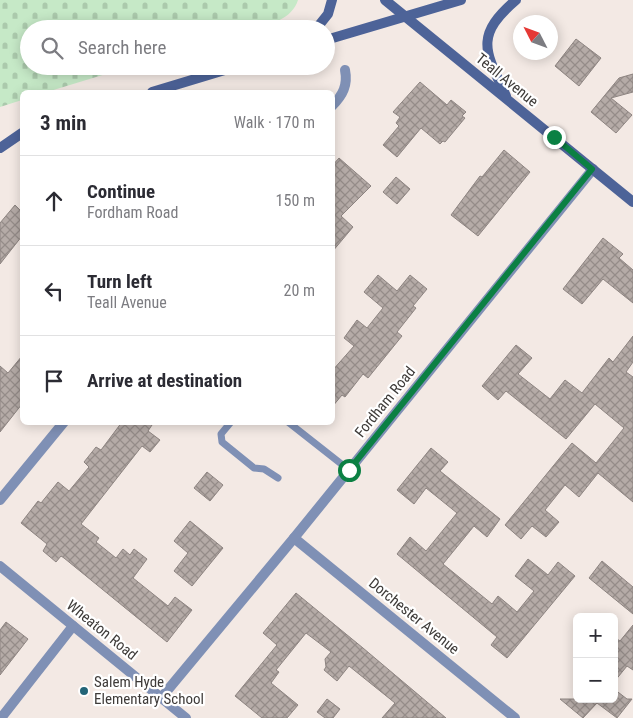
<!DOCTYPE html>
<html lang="en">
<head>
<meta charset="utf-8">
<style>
	:root { --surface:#fff; --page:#f7f7f7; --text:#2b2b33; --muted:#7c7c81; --line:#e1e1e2 }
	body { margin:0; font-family:"Roboto Condensed",sans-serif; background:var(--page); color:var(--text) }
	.controls { position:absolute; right:15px; bottom:15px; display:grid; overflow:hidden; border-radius:8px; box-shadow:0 2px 12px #0003 }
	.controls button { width:45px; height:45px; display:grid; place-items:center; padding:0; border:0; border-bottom:1px solid var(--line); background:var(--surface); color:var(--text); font:25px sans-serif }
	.compass { position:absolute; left:513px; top:15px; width:45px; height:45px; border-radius:50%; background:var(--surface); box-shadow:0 2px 12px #0003; rotate:312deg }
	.stop { position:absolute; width:15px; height:15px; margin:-11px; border:4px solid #0b8043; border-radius:50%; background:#fff }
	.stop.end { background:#0b8043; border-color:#fff; box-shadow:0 1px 5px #0008 }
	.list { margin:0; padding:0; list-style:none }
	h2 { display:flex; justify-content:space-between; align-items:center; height:65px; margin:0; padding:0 20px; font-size:21px }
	h2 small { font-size:16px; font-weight:400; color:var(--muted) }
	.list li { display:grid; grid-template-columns:32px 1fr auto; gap:15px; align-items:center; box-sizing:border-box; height:90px; padding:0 20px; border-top:1px solid var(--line) }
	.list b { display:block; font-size:19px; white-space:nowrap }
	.list p { margin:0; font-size:16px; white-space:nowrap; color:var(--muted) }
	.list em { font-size:16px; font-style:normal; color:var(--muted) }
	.icon { flex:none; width:28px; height:28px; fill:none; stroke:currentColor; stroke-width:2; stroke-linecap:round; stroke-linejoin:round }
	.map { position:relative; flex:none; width:633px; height:718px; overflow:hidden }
	.search { position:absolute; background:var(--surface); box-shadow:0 2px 12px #0003; left:20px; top:20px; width:315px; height:55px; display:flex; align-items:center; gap:12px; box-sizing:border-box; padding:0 18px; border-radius:28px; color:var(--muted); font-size:19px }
	.panel { position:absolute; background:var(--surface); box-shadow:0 2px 12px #0003; left:20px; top:90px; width:315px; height:335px; border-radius:8px }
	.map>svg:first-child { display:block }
	.cemetery { fill:url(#cemetery-stones) }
	.building { fill:url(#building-cross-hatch); stroke:#8d8481 }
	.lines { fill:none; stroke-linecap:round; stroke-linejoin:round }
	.lane { stroke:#7f90b5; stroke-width:7 }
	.street { stroke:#7f90b5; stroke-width:10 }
	.secondary { stroke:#4d6398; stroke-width:10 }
	.route { stroke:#0b8043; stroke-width:6 }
	.poi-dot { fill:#226477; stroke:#fff; stroke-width:2 }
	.labels { text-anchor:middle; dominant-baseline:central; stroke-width:4.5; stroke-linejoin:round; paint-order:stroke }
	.street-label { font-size:15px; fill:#3e3b39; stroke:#fff }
	.poi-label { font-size:15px; fill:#3e3b39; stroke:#fff; text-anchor:start }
</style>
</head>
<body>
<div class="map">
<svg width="633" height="718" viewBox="0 0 633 718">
	<defs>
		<pattern id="cemetery-stones" width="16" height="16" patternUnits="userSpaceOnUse" patternTransform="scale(1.25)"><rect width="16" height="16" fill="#c6e9c7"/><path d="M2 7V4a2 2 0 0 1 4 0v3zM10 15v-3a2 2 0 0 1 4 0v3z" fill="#abc9ac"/></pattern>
		<pattern id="building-cross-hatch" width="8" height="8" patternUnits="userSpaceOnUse" patternTransform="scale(1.25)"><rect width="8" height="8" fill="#b5aba7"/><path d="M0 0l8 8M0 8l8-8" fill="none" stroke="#958c89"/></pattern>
	</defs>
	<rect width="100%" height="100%" fill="#f3e9e4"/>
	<!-- cemetery -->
	<path class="cemetery" d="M 0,0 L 298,0 C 292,19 271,24 254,29 L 29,29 L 29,66 L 132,66 L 47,92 L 22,92 L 22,100 L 0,107 Z"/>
	<!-- building -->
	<g class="building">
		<polygon points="576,39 601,58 579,86 555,66"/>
		<polygon points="633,74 633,92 611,98 632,115 616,133 591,112 619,78"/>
		<polygon points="420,82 447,105 451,100 466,112 462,116 465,118 445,142 443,141 440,144 421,128 397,157 383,145 399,126 396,123 400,117 393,112"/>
		<polygon points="504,150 530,172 478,236 451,215 480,176 482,177"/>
		<polygon points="339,158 371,186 341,216 353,227 332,252 332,166"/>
		<polygon points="396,177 410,189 397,204 383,192"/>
		<polygon points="15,205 22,212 22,236 0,264 0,223"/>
		<polygon points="603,238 623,254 619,258 633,270 633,303 603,279 582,304 563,289"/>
		<polygon points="378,275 397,291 410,275 427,289 413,306 416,308 397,332 402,336 368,378 363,374 345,397 342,395 332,407 332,371 354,346 344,338 357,320 367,328 383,308 364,292"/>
		<polygon points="633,336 633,362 626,372 633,377 633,502 598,473 579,497 565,485 545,510 559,522 546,537 532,526 521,539 505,525 572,443 596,463 624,428 595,404 566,439 506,391 498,400 482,386 516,345 532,358 518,374 550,399 565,380 582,393 609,358 613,362"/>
		<polygon points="22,356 22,404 0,432 0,366 8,373"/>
		<polygon points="122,422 154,422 148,431 160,440 150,452 142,446 81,524 99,538 96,542 116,558 123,549 130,555 134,549 147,559 133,578 168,606 175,597 192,610 167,642 64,558 61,556 56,562 43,551 47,544 21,523 38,501 41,503 58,482 69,491 89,467 84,462 96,447 101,450"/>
		<polygon points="431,448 448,462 440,471 500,519 487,537 474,526 443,564 492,604 498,596 517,612 534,591 515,576 528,559 548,575 558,562 575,576 507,658 491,645 497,637 397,554 410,537 426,551 457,513 426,488 414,504 397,490"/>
		<polygon points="207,472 223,485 210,501 194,488"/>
		<polygon points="190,521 223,548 192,586 174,571 188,553 174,541"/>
		<polygon points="602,561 633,587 633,614 589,578"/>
		<polygon points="296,593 363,648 446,718 382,718 395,703 349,666 337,681 324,670 326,667 325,659 331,652 306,633 276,670 279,672 271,683 298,705 287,718 262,718 235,696 277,645 263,633"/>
		<polygon points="6,622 28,639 0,675 0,630"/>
		<polygon points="633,625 633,670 627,666 614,682 614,637 620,641"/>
		<polygon points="614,689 627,699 632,699 617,718 597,703 583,718 560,699 614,699"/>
		<polygon points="327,699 340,709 333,718 325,718 317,712"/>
	</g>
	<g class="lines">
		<!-- lane -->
		<g class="lane">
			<polyline points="231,422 221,434 222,442 254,468 264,469 278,478"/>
			<polyline points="288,422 349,470"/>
		</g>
		<!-- street -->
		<g class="street">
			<path d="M 332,106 C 343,95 348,85 345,70"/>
			<polyline points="0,500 64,422"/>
			<polyline points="294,538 515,718"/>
			<polyline points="0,566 186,718"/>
			<polyline points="161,698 294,538 593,169"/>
			<polyline points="1,718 73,626"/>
		</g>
		<!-- secondary -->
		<g class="secondary">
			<polyline points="385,0 633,202"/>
			<polyline points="316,29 328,14 332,0"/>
			<polyline points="326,40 461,0"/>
			<polyline points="152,92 238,66"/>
			<path d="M 506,96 C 485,51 474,36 516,0"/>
			<polyline points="0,148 22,133"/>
		</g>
	</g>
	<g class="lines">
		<!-- route -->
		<polyline class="route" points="349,470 592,169 554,137"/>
	</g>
	<!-- markers -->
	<circle class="poi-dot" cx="84" cy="691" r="5"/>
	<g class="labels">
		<!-- street labels -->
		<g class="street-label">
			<text transform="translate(507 80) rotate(39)">Teall Avenue</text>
			<text transform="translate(385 402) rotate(-51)">Fordham Road</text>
			<text transform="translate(414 616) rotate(39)">Dorchester Avenue</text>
			<text transform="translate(102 630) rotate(39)">Wheaton Road</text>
		</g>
		<!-- poi labels -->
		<g class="poi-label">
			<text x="94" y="682">Salem Hyde<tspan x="94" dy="17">Elementary School</tspan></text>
		</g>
	</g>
</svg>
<div class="controls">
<button>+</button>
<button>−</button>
</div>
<svg class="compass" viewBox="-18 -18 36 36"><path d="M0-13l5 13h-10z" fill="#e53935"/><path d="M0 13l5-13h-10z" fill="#7c7c81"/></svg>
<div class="stop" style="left:349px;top:470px"></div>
<div class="stop end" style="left:554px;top:137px"></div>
<div class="search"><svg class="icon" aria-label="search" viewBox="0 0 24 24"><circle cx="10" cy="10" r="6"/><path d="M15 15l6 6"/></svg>Search here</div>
<section class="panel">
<h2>3 min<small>Walk · 170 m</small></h2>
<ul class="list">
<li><svg class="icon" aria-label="ahead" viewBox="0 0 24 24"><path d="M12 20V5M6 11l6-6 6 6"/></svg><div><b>Continue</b><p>Fordham Road</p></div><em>150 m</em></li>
<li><svg class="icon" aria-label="left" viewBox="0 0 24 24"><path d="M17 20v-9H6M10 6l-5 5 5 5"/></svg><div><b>Turn left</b><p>Teall Avenue</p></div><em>20 m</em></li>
<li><svg class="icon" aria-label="arrive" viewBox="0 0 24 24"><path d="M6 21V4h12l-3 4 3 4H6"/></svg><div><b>Arrive at destination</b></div></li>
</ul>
</section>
</div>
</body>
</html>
